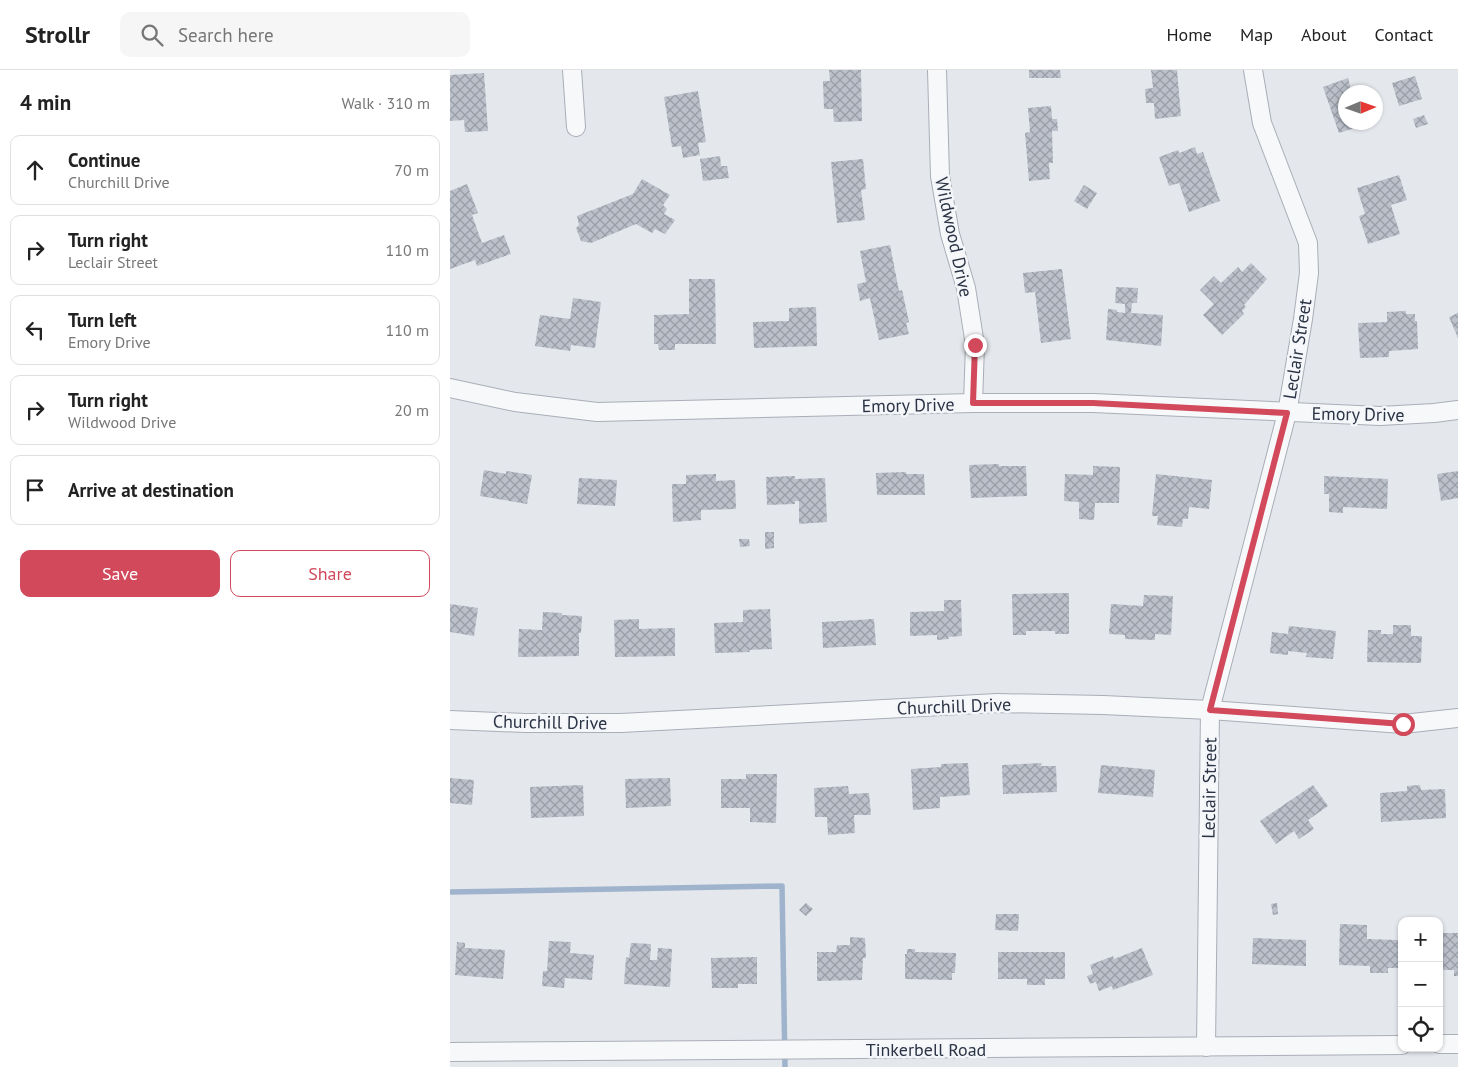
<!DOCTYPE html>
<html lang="en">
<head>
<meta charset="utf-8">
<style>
	:root { --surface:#fff; --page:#f6f6f6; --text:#222; --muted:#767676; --line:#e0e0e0; --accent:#d1495b }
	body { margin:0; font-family:"PT Sans",sans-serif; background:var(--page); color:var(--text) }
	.controls { position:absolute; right:15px; bottom:15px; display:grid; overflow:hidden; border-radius:10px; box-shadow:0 1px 4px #0004 }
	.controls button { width:45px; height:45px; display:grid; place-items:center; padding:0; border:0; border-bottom:1px solid var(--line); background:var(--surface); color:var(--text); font:25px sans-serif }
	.compass { position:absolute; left:888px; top:15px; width:45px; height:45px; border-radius:50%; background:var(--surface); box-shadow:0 1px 4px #0004; rotate:88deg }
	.stop { position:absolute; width:15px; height:15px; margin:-11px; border:4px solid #d1495b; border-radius:50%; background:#fff }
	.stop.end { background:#d1495b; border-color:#fff; box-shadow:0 1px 5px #0008 }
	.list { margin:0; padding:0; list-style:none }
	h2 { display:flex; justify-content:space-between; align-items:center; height:65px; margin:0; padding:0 20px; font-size:21px }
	h2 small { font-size:16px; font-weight:400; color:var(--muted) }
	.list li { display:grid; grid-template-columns:32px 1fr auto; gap:15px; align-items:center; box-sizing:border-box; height:70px; margin:0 10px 10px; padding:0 10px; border:1px solid var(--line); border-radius:10px }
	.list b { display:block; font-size:19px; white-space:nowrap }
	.list p { margin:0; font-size:16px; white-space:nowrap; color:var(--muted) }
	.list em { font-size:16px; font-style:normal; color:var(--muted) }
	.actions { display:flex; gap:10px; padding:15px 20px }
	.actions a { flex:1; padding:11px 0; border:1px solid var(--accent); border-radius:10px; text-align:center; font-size:18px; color:var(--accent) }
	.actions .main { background:var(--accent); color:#fff }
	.icon { flex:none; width:28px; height:28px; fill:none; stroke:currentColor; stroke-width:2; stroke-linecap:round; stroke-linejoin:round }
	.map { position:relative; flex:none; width:1008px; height:997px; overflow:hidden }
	header { display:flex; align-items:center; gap:30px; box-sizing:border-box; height:70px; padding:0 25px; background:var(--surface); border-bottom:1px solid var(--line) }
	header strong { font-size:24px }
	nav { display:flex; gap:28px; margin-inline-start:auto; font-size:18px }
	.search { width:350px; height:45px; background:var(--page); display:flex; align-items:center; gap:12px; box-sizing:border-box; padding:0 18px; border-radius:10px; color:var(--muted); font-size:19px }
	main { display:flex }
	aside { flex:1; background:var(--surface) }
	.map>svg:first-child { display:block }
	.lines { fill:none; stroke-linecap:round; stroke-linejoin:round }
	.stream { stroke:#9fb4cc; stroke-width:5.5 }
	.building { fill:url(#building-cross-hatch) }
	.minor-casing { stroke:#a9aeb7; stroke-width:20 }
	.minor { stroke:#f7f8fa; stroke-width:18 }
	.route { stroke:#d1495b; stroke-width:6 }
	.labels { text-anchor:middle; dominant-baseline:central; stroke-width:5; stroke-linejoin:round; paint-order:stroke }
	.street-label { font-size:18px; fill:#2b3445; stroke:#f4f6f9 }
</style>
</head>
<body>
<header>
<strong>Strollr</strong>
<div class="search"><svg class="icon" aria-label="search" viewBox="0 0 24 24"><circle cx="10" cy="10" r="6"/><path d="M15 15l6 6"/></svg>Search here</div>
<nav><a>Home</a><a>Map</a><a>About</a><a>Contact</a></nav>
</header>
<main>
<aside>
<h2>4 min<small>Walk · 310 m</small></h2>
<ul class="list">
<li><svg class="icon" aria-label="ahead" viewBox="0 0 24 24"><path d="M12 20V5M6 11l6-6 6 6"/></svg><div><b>Continue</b><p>Churchill Drive</p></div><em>70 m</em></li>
<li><svg class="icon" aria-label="right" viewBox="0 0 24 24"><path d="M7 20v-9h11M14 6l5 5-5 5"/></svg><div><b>Turn right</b><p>Leclair Street</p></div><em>110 m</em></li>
<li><svg class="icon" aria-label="left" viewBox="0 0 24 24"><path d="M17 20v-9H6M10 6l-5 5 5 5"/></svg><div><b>Turn left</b><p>Emory Drive</p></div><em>110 m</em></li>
<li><svg class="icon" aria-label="right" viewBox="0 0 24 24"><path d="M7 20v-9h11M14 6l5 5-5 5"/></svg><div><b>Turn right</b><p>Wildwood Drive</p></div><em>20 m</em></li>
<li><svg class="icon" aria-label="arrive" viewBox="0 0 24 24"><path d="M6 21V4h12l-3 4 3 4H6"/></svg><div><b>Arrive at destination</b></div></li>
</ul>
<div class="actions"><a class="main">Save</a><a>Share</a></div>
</aside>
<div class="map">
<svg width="1008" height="997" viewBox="0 0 1008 997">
	<defs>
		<pattern id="building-cross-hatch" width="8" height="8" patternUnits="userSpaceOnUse" patternTransform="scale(1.25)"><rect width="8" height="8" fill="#bbc0ca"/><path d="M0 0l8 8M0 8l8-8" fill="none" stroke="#989da6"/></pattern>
	</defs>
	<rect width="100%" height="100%" fill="#e4e7ec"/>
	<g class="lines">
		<!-- stream -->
		<polyline class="stream" points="0,822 332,816 335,997"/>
	</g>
	<!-- building -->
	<g class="building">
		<polygon points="379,0 411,0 412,51 384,52 383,39 374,39 373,11 380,11"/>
		<polygon points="579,0 610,0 611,8 579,8"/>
		<polygon points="701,0 727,0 731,46 705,49 704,33 696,33 695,19 703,18"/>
		<polygon points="34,3 38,61 15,62 14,50 0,51 0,5"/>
		<polygon points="965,6 972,29 949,36 942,13"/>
		<polygon points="898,8 902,22 896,22 896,52 910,52 911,56 889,63 873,17"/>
		<polygon points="248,21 256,72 248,73 250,85 233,88 231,76 222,77 214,27"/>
		<polygon points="601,36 602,49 607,49 608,61 602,61 603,93 599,93 600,109 579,111 575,63 580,62 578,38"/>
		<polygon points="974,45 978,54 966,58 963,49"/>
		<polygon points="745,77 747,84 753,82 770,131 739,142 729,113 719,116 709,87 728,80 729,83"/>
		<polygon points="270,86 271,96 277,96 279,108 253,111 250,89"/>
		<polygon points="413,89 416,119 411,120 415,150 387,153 381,92"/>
		<polygon points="949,105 957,130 941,135 950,164 918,174 909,146 915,144 907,118"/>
		<polygon points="192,109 220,125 213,135 217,139 214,144 225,150 215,164 205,159 202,163 186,154 141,173 131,171 126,158 129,155 127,146 183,124"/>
		<polygon points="17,114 28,143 22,145 32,173 54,165 61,184 27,196 25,190 0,199 0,121"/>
		<polygon points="634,115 647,123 637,139 624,131"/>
		<polygon points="440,175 449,221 452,220 459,252 456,253 459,264 429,270 420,228 410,231 407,214 416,212 410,181"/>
		<polygon points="801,193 817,209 794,235 796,237 792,241 794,244 772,265 753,245 764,234 750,220 764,206 771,213 788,197 792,202"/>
		<polygon points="612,199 621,269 591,273 585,222 575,223 573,203"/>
		<polygon points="239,209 265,209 266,274 225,274 225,280 209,280 208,274 204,274 204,245 239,244"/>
		<polygon points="666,217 688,218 687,233 682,233 681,243 713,245 711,276 656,270 658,239 667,240 667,242 675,243 675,234 665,233"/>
		<polygon points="123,228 151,232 145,278 121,275 120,281 85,276 90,245 120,249"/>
		<polygon points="366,237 367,276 304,278 303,252 339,251 339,238"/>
		<polygon points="956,241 956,244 965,244 965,251 967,251 968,279 939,281 939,287 910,288 908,253 937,252 937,242"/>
		<polygon points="1008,243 1008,268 999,247"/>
		<polygon points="549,394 549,396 576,396 577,426 521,428 519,395"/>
		<polygon points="643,396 670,397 669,433 645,433 644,450 629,449 629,432 614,431 615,404 643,405"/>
		<polygon points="34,400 56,404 56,401 82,405 77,434 30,426"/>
		<polygon points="1008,401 1008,428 991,431 987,404"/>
		<polygon points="456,402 456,404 474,404 475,425 427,425 426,403"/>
		<polygon points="266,404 266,411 285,410 286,439 251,440 251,450 223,452 222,414 236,414 236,405"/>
		<polygon points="706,404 762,410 759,439 739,437 738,449 733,449 732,457 707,455 708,446 702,446"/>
		<polygon points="345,406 345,409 375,408 377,452 349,454 349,431 345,431 345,434 317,435 316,407"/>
		<polygon points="874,406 938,409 937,439 893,437 893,443 879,442 879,424 874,424"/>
		<polygon points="129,408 167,410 165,436 127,434"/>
		<polygon points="315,462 324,462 324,478 315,479"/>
		<polygon points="289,469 299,469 300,476 290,477"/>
		<polygon points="619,523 619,564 605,564 605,561 576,561 576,565 563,565 562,524"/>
		<polygon points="694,525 723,526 721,565 705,564 705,570 675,569 675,565 659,564 661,534 693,536"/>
		<polygon points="494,530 511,530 512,566 498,567 499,569 487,570 487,565 460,566 460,542 494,541"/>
		<polygon points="0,534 28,538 24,566 0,562"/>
		<polygon points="320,539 322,579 299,580 300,582 265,583 264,553 293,552 293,540"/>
		<polygon points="93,542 112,543 112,545 132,546 131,563 129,563 129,586 68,587 69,559 92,560"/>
		<polygon points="189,549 189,559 225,558 225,586 165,587 164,550"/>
		<polygon points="424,549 426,575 373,578 372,552"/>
		<polygon points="943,555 961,555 961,566 972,566 971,593 917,592 918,560 931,560 931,564 943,564"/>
		<polygon points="839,556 886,561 883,589 856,587 857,583 838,581 838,585 820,583 822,562 838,564"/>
		<polygon points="518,693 520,725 490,727 490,738 463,740 461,699 491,697 491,694"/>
		<polygon points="592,693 591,696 606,696 607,722 553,724 552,695"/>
		<polygon points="651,695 705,700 703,727 648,723"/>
		<polygon points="296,704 327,704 326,753 300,752 300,738 271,738 271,709 296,709"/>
		<polygon points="0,708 24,710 22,735 0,733"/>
		<polygon points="220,708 221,736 176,738 175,709"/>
		<polygon points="133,715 134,746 81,748 80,717"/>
		<polygon points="863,715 878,736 858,750 864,759 849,769 844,761 826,774 810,751"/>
		<polygon points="970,715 971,720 995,719 996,748 931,752 930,723 957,721 957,716"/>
		<polygon points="398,716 399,724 419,723 421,745 404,745 405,763 378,765 377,747 365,747 364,718"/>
		<polygon points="356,833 363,839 356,846 349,840"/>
		<polygon points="827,833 828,844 823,845 821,834"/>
		<polygon points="546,844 569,844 568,861 545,860"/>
		<polygon points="890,854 917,855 917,869 948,870 948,898 938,898 938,903 920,903 920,896 889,895"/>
		<polygon points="989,863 1008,863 1008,906 1004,906 1004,900 989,900"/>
		<polygon points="400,867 415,868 416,888 413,888 412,910 367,911 367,882 386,882 387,875 400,875"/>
		<polygon points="803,868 856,870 856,896 802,894"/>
		<polygon points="99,871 121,872 120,883 144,885 142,910 115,908 114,918 92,916 93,901 97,901"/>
		<polygon points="7,872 15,873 15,878 55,880 53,909 5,905"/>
		<polygon points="181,873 201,874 200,890 207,890 208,878 222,879 220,917 174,914 176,887 179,888"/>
		<polygon points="692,878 703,905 663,920 662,916 649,921 646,912 640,914 637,906 643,904 640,895 663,886 664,889"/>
		<polygon points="457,879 465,879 465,882 506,883 505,903 502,903 502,910 455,909 455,884 457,884"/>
		<polygon points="548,882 615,882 615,909 595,909 595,915 577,915 577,909 548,909"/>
		<polygon points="307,887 307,914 288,914 288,918 262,918 261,888"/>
	</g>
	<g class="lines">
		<!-- minor casing -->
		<g class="minor-casing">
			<g id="minor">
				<polyline points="122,0 126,57"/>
				<polyline points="487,0 490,106 500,164 516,218 525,275 523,333"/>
				<polyline points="0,318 65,332 147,342 523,333 643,333 930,346 984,343 1008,340"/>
				<polyline points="0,650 75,653 171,653 547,633 653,635 760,640 953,654 1008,648"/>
				<polyline points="989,974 1008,974"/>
				<polyline points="756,977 760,640 837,343 853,249 859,203 858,173 812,53 803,0"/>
				<polyline points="0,982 952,975"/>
			</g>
		</g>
		<!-- minor -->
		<use href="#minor" class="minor"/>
	</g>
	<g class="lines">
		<!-- route -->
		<polyline class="route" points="525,275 523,333 643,333 837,343 760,640 953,654"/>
	</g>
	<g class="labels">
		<!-- street labels -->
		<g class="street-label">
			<text transform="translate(504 167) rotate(78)">Wildwood Drive</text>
			<text transform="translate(847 279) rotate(-81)">Leclair Street</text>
			<text transform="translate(458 335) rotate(-1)">Emory Drive</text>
			<text transform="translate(908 344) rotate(1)">Emory Drive</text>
			<text transform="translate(504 636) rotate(-2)">Churchill Drive</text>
			<text transform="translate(100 652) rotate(1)">Churchill Drive</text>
			<text transform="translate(759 718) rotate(-89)">Leclair Street</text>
			<text x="476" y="979">Tinkerbell Road</text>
		</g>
	</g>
</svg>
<div class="controls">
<button>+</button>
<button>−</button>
<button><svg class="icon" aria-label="locate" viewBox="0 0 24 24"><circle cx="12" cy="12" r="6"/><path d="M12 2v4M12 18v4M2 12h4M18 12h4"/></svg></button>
</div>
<svg class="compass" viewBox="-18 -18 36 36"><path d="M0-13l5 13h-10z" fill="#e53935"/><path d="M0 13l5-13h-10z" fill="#767676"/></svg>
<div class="stop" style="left:953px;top:654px"></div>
<div class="stop end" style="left:525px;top:275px"></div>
</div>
</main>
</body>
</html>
